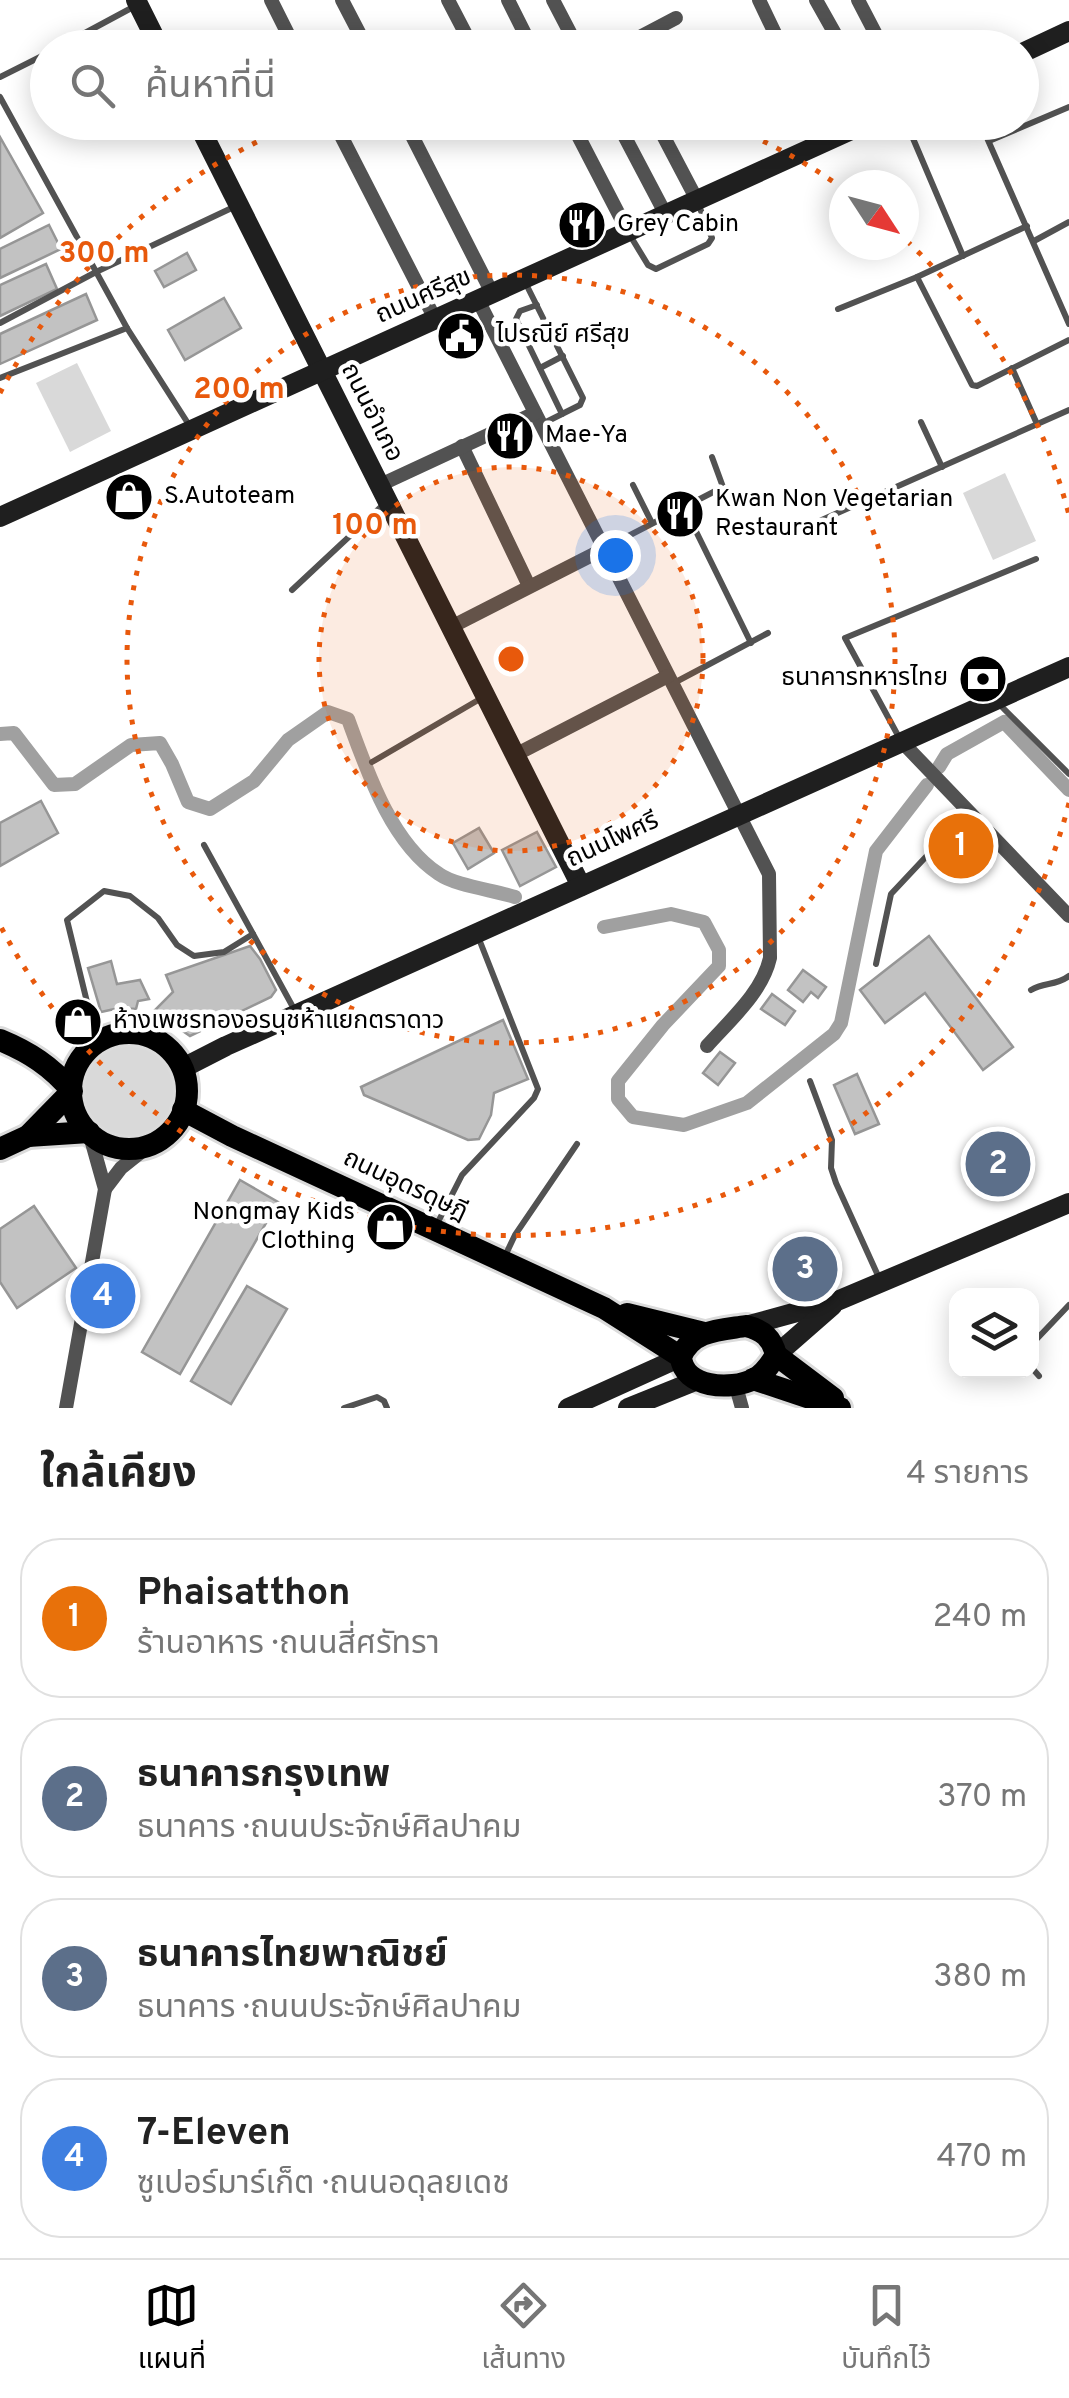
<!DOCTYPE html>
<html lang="th">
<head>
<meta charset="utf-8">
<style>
	:root { --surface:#fff; --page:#f2f2f2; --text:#222; --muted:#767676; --line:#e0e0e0; --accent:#000 }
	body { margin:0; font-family:Overpass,"Noto Sans Thai",sans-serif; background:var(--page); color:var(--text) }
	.controls { position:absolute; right:30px; bottom:30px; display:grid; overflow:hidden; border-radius:20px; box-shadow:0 5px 25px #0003 }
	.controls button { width:90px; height:90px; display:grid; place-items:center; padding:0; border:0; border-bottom:2px solid var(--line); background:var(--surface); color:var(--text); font:50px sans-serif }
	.compass { position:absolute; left:829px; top:170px; width:90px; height:90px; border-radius:50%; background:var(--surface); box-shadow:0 5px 25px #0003; rotate:126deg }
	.you { position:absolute; left:615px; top:555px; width:35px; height:35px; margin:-25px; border:8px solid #fff; border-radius:50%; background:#1a73e8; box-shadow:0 0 0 15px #1a73e833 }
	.badge { display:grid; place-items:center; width:65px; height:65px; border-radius:50%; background:var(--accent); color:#fff; font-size:32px; font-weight:700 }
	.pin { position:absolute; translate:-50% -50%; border:5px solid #fff; box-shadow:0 2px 10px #0006 }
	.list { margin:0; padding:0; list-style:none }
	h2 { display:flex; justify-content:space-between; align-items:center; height:130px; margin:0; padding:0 40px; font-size:42px }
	h2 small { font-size:32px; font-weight:400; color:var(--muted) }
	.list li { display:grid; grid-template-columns:65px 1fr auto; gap:30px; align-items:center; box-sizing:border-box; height:160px; margin:0 20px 20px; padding:0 20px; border:2px solid var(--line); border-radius:40px }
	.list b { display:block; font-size:38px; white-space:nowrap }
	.list p { margin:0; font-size:32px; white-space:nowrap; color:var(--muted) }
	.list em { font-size:32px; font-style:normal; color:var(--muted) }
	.icon { flex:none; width:55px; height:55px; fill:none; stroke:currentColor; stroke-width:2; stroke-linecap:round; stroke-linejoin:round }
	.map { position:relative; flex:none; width:1069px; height:1408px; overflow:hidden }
	.search { position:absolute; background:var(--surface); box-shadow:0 5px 25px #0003; left:30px; right:30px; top:30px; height:110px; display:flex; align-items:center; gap:25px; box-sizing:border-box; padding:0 35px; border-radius:55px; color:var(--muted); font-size:38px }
	.sheet { height:850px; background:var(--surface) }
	nav { display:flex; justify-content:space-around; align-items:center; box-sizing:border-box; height:140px; border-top:2px solid var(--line); background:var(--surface); font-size:28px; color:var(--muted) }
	nav a { display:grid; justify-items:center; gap:5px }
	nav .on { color:var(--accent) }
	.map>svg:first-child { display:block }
	.green { fill:#d9d9d9 }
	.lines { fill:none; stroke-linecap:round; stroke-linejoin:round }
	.canal { stroke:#a0a0a0; stroke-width:14 }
	.building { fill:#c2c2c2; stroke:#969696; stroke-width:2.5 }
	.primary-casing { stroke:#dbdbdb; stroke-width:28 }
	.lane { stroke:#525252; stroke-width:6 }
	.street { stroke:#525252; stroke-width:14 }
	.secondary { stroke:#1f1f1f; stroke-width:20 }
	.primary { stroke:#000; stroke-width:22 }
	.ring { fill:none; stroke:#e8590c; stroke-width:5; stroke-dasharray:5 10 }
	.labels { text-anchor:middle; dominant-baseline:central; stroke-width:9; stroke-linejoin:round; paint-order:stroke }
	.poi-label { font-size:25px; fill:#000; stroke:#fff; text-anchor:start }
	.street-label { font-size:25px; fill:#000; stroke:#fff }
	.centre { fill:#e8590c; stroke:#fff; stroke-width:5 }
	.ring-label { font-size:30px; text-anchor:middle; font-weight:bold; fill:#e8590c; stroke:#fff; stroke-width:9; stroke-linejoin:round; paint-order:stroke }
</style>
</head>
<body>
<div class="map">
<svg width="1069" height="1408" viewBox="0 0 1069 1408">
	<rect width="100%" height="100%" fill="#fff"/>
	<!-- green -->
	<g class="green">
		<polygon points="77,363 111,431 70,452 36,383"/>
		<polygon points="1005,473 1036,541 993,560 963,493"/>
		<circle cx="128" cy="1091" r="46"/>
	</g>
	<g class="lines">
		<!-- canal -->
		<g class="canal">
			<path d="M 0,734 L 14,733 L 54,785 L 75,784 L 131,745 L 160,743 L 172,764 L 188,802 L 210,809 L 254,781 L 288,740 L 328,712 L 348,719 C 367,771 391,843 439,874 C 456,886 494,890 515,897"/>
			<polyline points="939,767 947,754 1004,722 1069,790"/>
			<polyline points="604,927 671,914 704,922 719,950 719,966 663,1025 618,1081 618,1099 633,1117 684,1125 747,1103 834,1034 841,1023 876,851 927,785"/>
		</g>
	</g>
	<!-- building -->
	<g class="building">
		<polygon points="0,137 43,213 0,238"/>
		<polygon points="49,225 61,249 0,278 0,249"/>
		<polygon points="187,253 196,270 164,287 155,271"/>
		<polygon points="46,264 57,289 0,316 0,285"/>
		<polygon points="86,294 97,320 0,364 0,334"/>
		<polygon points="224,298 241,328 185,360 168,330"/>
		<polygon points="41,801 58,833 0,866 0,823"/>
		<polygon points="479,828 494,853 468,869 453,843"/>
		<polygon points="537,832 556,867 520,886 502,850"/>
		<polygon points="929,936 1013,1047 983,1070 925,993 885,1023 860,990"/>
		<polygon points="250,946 260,959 276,990 271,997 190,1036 154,1011 173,992 166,975"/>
		<polygon points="111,961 117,984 140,980 149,999 138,1001 136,1009 119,1008 101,1012 88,968"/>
		<polygon points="803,970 826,987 818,998 811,992 803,1002 788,990"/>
		<polygon points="772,994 795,1011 785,1025 761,1009"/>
		<polygon points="503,1020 528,1079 494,1093 491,1115 479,1139 468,1140 364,1095 361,1087"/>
		<polygon points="720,1052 735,1063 718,1085 703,1073"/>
		<polygon points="857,1074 879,1124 855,1134 834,1085"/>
		<polygon points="240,1180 278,1202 180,1374 142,1352"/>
		<polygon points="34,1206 76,1268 17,1308 0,1282 0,1229"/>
		<polygon points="247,1286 287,1309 231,1404 191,1381"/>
	</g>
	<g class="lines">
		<!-- primary casing -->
		<g class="primary-casing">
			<g id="primary">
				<circle cx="129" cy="1091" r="58"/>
				<path d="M 0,1040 C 29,1052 51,1066 72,1091 L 28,1136"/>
				<polyline points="183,1110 232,1136 604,1308 681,1357"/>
				<polyline points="0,1149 28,1136 89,1132"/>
				<polyline points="627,1314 704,1333"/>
				<path d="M 746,1326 C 763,1330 772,1338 776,1355 C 770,1365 764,1374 754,1379 C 731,1391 683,1388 681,1357 C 691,1330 721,1330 746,1326 Z"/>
				<polyline points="776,1355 833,1398"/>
				<polyline points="753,1379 840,1408"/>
			</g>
		</g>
		<!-- lane -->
		<g class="lane">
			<polyline points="57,48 137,5"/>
			<polyline points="0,77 48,53"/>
			<polyline points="0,97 127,328 0,378"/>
			<polyline points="906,122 963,256"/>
			<polyline points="980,122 1069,324"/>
			<polyline points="989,141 1069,107"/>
			<polyline points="631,237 648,265 656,269 708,244 712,238 697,201"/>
			<polyline points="1034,241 1069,222"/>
			<polyline points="917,277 972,385 977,386 1069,340"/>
			<polyline points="524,280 583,398 580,405 542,424"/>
			<polyline points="537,305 520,311 516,319 562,414"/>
			<polyline points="838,309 917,277 1027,226"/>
			<polyline points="0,323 96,272 236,206"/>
			<polyline points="127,328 191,428"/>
			<polyline points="540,368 563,356"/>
			<polyline points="1012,368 1037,424"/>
			<polyline points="921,422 942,467"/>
			<polyline points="633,485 652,523"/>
			<polyline points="684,507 751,643"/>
			<polyline points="815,523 1069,410"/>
			<polyline points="605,548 723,487 712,457"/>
			<polyline points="292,590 383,505"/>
			<polyline points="672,684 768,633"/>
			<polyline points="999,704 1069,774"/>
			<polyline points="901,741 845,638 1036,559"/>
			<polyline points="372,762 480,699"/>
			<polyline points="204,845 253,934"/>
			<polyline points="876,964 891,894 967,813"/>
			<path d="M 1031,990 C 1044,982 1056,986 1069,976"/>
			<polyline points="97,1043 67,920 104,891 130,896 158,918 177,945 194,956 224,952 253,934 294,1009"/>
			<polyline points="810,1081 832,1140 831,1168 836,1183 880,1280"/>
			<polyline points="437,1224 462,1175 534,1098 538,1089 479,939"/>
			<polyline points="505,1256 515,1235 577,1144"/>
			<polyline points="1032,1344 1069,1305"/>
			<polyline points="1032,1368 1039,1376"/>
			<polyline points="344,1408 377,1397 384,1401 387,1408"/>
		</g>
		<!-- street -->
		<g class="street">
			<polyline points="271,0 295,48"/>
			<polyline points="342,0 367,48"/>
			<polyline points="448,0 473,48"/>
			<polyline points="508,0 532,48"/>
			<polyline points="553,0 578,48"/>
			<polyline points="759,0 782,48"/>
			<polyline points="816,0 843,48"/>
			<polyline points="858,0 883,48"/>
			<polyline points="619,48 676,18"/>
			<polyline points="334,122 435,319"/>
			<polyline points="405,122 492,293"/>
			<polyline points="571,122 628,232"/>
			<polyline points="617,122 666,215"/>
			<polyline points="656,122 697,200"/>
			<polyline points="818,122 827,141"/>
			<path d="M 478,300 L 769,874 L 770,958 C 762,993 730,1020 707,1046"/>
			<polyline points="462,446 529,586"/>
			<polyline points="380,485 535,413"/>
			<polyline points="451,627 604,549"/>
			<polyline points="902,742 1069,916"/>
			<polyline points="515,755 668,676"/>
			<polyline points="105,1189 121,1168 151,1144"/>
			<polyline points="735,1383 742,1408"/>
			<polyline points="66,1408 105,1189 89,1132"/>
		</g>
		<!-- secondary -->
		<g class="secondary">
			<polyline points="136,0 160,48"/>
			<polyline points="1022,53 1069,31"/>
			<polyline points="197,122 581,886"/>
			<polyline points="0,517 869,122"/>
			<polyline points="183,1068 226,1046 1069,667"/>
			<polyline points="746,1326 837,1301 1069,1203"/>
			<polyline points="776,1355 832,1306"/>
			<polyline points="568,1408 681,1357"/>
			<polyline points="628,1408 695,1381"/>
		</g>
		<!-- primary -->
		<use href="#primary" class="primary"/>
	</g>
	<!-- distance rings -->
	<circle cx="511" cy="659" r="192" fill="#e8590c" fill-opacity=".12"/>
	<g class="ring">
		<circle cx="511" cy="659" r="192"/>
		<circle cx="511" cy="659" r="384"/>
		<path d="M1069 803A576 576 0 0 1 0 925M0 393A576 576 0 0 1 300 123M722 123A576 576 0 0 1 841 187M907 241A576 576 0 0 1 1069 515"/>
	</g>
	<!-- icons -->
	<defs>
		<g id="restaurant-disc" transform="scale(2.5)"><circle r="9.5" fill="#000" stroke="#fff"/><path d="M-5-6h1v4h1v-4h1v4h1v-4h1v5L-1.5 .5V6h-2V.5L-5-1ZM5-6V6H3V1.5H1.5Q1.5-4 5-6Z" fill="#fff"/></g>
		<g id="civic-disc" transform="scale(2.5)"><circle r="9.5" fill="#000" stroke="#fff"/><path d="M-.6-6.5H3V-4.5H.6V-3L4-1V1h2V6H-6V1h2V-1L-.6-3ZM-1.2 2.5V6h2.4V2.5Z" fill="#fff"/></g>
		<g id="shop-disc" transform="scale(2.5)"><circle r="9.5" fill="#000" stroke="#fff"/><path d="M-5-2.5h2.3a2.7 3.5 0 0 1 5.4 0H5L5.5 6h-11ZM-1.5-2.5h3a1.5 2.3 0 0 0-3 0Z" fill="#fff"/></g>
		<g id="bank-disc" transform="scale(2.5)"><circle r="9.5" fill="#000" stroke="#fff"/><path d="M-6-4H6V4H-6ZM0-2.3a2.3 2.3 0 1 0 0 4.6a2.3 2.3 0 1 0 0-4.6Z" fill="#fff"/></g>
	</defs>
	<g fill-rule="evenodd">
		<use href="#restaurant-disc" x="582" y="225"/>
		<use href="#civic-disc" x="461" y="336"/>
		<use href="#restaurant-disc" x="510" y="436"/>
		<use href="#shop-disc" x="129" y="497"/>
		<use href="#restaurant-disc" x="680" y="514"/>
		<use href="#bank-disc" x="983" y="679"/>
		<use href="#shop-disc" x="78" y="1022"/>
		<use href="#shop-disc" x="390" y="1227"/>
	</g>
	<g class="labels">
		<!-- poi labels -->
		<g class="poi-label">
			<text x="617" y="225">Grey Cabin</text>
			<text x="496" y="336">ไปรณีย์ ศรีสุข</text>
			<text x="545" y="436">Mae-Ya</text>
			<text x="164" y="497">S.Autoteam</text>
			<text x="715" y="500">Kwan Non Vegetarian<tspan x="715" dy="29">Restaurant</tspan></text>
			<text x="948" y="679" text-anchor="end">ธนาคารทหารไทย</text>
			<text x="113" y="1022">ห้างเพชรทองอรนุชห้าแยกตราดาว</text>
			<text x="355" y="1213" text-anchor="end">Nongmay Kids<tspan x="355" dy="29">Clothing</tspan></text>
		</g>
		<!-- street labels -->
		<g class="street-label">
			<text transform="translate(424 297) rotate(-24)">ถนนศรีสุข</text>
			<text transform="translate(371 413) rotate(63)">ถนนอำเภอ</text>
			<text transform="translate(613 841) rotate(-25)">ถนนโพศรี</text>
			<text transform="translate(405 1186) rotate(25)">ถนนอุดรดุษฎี</text>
		</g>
	</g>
	<circle cx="511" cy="659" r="15" class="centre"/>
	<g class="ring-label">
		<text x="104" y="262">300 m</text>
		<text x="239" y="398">200 m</text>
		<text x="375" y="534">100 m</text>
	</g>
</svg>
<div class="controls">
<button><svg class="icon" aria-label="layers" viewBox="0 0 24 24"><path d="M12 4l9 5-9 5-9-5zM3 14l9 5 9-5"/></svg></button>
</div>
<svg class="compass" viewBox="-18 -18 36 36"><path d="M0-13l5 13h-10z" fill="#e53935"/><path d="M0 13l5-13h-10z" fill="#767676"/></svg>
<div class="you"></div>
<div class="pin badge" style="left:961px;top:846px;background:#e8710a">1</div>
<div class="pin badge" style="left:998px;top:1164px;background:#5c6f8a">2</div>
<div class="pin badge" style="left:805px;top:1269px;background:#5c6f8a">3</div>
<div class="pin badge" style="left:103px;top:1296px;background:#3f7fe0">4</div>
<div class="search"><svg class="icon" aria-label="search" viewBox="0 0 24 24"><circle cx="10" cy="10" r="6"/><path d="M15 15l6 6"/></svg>ค้นหาที่นี่</div>
</div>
<section class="sheet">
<h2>ใกล้เคียง<small>4 รายการ</small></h2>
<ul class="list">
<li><span class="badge" style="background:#e8710a">1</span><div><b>Phaisatthon</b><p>ร้านอาหาร · ถนนสี่ศรัทรา</p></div><em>240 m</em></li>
<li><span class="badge" style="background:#5c6f8a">2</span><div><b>ธนาคารกรุงเทพ</b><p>ธนาคาร · ถนนประจักษ์ศิลปาคม</p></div><em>370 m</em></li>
<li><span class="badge" style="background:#5c6f8a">3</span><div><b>ธนาคารไทยพาณิชย์</b><p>ธนาคาร · ถนนประจักษ์ศิลปาคม</p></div><em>380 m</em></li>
<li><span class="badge" style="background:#3f7fe0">4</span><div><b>7-Eleven</b><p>ซูเปอร์มาร์เก็ต · ถนนอดุลยเดช</p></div><em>470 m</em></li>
</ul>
</section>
<nav>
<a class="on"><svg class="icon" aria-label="map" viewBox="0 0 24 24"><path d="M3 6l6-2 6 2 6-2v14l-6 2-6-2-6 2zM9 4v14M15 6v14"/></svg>แผนที่</a>
<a><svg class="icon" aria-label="directions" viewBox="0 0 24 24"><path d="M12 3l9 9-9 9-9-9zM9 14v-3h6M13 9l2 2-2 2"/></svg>เส้นทาง</a>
<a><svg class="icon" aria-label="saved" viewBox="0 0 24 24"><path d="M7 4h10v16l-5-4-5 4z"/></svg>บันทึกไว้</a>
</nav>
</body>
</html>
